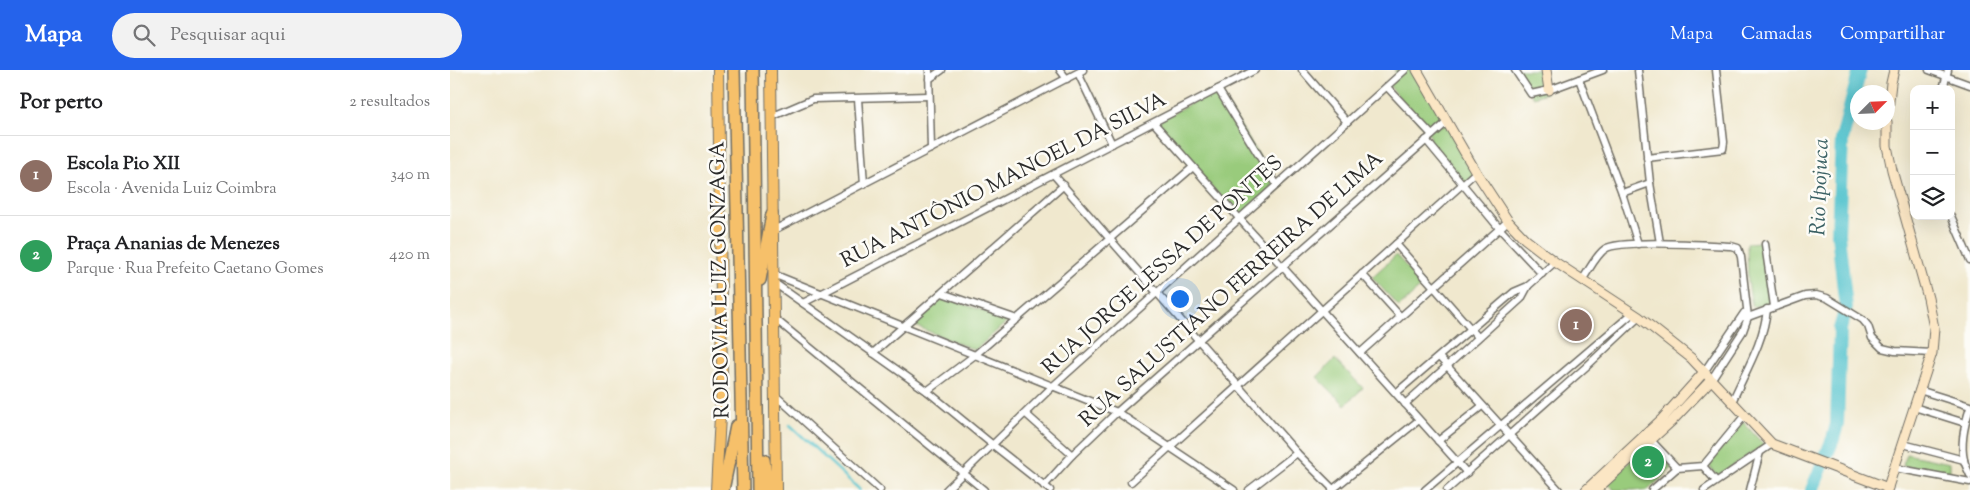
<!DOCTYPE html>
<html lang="pt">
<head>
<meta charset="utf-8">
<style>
	:root { --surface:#fff; --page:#f2f2f2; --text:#202124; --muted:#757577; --line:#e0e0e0; --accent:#2563eb }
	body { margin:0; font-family:"Sorts Mill Goudy",serif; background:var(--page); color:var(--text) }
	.controls { position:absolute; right:15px; top:15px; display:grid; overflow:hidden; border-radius:10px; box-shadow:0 5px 20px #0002 }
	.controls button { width:45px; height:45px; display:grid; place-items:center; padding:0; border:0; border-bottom:1px solid var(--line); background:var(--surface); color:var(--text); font:25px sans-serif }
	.compass { position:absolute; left:1400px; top:15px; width:45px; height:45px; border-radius:50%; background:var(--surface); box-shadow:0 5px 20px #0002; rotate:66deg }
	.you { position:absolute; left:729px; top:228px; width:18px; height:18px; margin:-12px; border:4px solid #fff; border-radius:50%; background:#1a73e8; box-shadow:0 0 0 8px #1a73e833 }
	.badge { display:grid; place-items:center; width:32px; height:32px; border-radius:50%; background:var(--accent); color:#fff; font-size:16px; font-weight:700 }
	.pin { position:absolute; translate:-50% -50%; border:2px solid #fff; box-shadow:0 1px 5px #0006 }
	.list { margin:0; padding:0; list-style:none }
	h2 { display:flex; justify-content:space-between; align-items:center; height:65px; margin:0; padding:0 20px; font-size:21px }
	h2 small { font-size:16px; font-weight:400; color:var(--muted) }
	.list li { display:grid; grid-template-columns:32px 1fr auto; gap:15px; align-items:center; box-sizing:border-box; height:80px; padding:0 20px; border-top:1px solid var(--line) }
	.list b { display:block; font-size:19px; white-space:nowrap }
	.list p { margin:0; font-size:16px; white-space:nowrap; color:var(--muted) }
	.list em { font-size:16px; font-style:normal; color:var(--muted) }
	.icon { flex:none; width:28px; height:28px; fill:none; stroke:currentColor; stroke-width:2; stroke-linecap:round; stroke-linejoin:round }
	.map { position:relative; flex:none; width:1520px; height:420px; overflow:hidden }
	header { display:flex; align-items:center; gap:30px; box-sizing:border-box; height:70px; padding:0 25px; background:var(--accent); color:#fff }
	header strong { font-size:24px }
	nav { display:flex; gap:28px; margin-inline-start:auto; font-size:18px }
	.search { width:350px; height:45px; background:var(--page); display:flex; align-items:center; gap:12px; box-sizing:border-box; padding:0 18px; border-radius:28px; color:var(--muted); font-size:19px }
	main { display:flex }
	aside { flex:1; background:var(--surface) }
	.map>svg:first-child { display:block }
	.green { fill:#99cb7b; stroke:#627b53 }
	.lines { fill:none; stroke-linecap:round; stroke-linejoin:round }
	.stream { stroke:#58c5cf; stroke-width:2.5 }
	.river { stroke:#58c5cf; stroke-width:14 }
	.street-casing { stroke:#706d64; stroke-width:9 }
	.secondary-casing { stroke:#706d64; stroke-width:11 }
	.primary-casing { stroke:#706d64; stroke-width:12 }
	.highway-casing { stroke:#706d64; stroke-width:14 }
	.street { stroke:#fff; stroke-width:6 }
	.secondary { stroke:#fbe6c4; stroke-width:9 }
	.primary { stroke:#f6c06b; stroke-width:10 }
	.highway { stroke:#f6c06b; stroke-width:11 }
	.labels { text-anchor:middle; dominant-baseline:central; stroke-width:5; stroke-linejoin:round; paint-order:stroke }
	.street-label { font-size:21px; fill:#2b2b2b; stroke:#fdfcf7 }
	.water-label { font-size:22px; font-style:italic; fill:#3b6164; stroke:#fdfcf7 }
</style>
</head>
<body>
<header>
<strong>Mapa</strong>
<div class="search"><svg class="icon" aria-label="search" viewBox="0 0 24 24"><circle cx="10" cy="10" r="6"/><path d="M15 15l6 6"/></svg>Pesquisar aqui</div>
<nav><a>Mapa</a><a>Camadas</a><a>Compartilhar</a></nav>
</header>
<main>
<aside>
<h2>Por perto<small>2 resultados</small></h2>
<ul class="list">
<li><span class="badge" style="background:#8d6e63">1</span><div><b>Escola Pio XII</b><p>Escola · Avenida Luiz Coimbra</p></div><em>340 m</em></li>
<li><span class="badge" style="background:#2e9e5b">2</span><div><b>Praça Ananias de Menezes</b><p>Parque · Rua Prefeito Caetano Gomes</p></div><em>420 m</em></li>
</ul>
</aside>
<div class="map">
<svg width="1520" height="420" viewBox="0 0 1520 420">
	<rect width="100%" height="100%" fill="#fdfcf7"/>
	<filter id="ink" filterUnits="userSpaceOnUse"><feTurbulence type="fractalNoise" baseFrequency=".02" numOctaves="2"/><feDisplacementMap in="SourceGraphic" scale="10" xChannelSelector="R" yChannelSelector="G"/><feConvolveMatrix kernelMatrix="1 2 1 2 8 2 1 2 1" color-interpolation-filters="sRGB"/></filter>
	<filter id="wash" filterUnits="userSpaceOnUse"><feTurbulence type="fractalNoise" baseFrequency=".0096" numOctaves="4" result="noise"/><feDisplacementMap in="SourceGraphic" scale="20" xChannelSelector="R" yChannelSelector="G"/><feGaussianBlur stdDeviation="1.12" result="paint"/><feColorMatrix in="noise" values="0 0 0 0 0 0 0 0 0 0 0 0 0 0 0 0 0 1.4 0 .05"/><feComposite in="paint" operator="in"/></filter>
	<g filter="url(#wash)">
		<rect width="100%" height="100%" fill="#f0e8ce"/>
		<!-- green -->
		<g class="green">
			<polygon points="944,0 969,0 1029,102 1013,116 975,72 981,67 939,15 949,6"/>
			<polygon points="1066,0 1093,0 1096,23 1083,27"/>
			<polygon points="768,19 827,115 789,148 704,53"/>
			<polygon points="1310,172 1322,232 1302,237 1298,211 1297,173"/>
			<polygon points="946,185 973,215 949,237 922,207"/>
			<polygon points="494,227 559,250 525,280 463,255"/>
			<polygon points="885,289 913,318 895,335 867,307"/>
			<polygon points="1293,352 1314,375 1267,406 1258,394"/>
			<polygon points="1200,373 1222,398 1198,420 1164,420 1158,412"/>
			<polygon points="1456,384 1500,393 1500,403 1453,396"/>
		</g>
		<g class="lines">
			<!-- stream -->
			<polyline class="stream" points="340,355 410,420"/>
			<!-- river -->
			<g class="river">
				<polyline points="1396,238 1388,164 1392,69 1410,0"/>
				<polyline points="1362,420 1383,369 1387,354 1390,259 1395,242"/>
			</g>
		</g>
	</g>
	<g filter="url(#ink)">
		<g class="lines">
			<!-- street casing -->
			<g class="street-casing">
				<g id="street">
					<polyline points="479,0 481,79"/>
					<polyline points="610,0 617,9"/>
					<polyline points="852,0 897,52"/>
					<polyline points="1065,0 1081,24 1099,20 1153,0"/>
					<polyline points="1188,0 1200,113 1210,173"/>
					<polyline points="1479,0 1520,15"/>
					<polyline points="628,3 662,74"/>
					<polyline points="479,9 492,0"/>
					<polyline points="1129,9 1172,123 1188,174"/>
					<polyline points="937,17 982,65"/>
					<polyline points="768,19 827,115"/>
					<polyline points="1493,19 1498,0"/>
					<polyline points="408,29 414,114"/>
					<polyline points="321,47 363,29 479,26"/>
					<polyline points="704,53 1017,403"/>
					<polyline points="976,70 1049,158 1092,204"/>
					<polyline points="1197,88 1273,79 1274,72 1266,0"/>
					<polyline points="604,105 847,383 883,419"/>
					<polyline points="1172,123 1200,113"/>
					<polyline points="1501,146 1520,190"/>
					<polyline points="322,161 633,0"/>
					<polyline points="946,174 1028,267"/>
					<polyline points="1315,174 1324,236"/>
					<polyline points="323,204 667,342 784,420"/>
					<polyline points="912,204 950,246"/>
					<path d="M 1132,210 C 1139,201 1145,186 1155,179 C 1169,169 1259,175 1281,176 L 1288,178 L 1291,187 L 1298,247 L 1293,261 L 1261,310"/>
					<polyline points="323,212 477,321 543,375 600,420"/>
					<polyline points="492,223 567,249"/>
					<polyline points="353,233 805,0"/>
					<polyline points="1292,247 1298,247 1355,226 1366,225 1377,228 1413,250 1418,256 1422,268 1432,278 1445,281 1482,283"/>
					<polyline points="324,248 534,420"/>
					<polyline points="423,283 614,115"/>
					<polyline points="910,283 1058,151"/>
					<polyline points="989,287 1109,420"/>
					<polyline points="1254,302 1294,243"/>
					<polyline points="1469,320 1520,336"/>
					<polyline points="477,321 525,285 743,97"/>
					<polyline points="946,323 1064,222 1078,216 1105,192"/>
					<polyline points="325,325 430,420"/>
					<path d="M 1282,332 C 1295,302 1314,272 1317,239"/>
					<polyline points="955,334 1071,229 1078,216"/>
					<polyline points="1464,337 1515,353"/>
					<path d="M 1520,338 C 1515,353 1510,373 1514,390 C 1515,395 1518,400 1520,405"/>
					<polyline points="576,344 622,385"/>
					<polyline points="1199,368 1227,398"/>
					<polyline points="988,371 1032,336"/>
					<polyline points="1453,374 1514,390"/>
					<polyline points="1253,396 1295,345"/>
					<polyline points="1227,398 1253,396 1266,411"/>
					<polyline points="1445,398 1520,412"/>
					<polyline points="681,412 1026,102"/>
					<polyline points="594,416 622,385 667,342 996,53"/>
					<polyline points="496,420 603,316 955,0"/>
					<polyline points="799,420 847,383"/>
					<polyline points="882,420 969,350"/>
					<polyline points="975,420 1183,243"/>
					<polyline points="997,420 1137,296 1189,247"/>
					<polyline points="1202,420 1227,398"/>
					<polyline points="1254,420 1322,374"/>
					<polyline points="1300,420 1310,382"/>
				</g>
			</g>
			<!-- secondary casing -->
			<g class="secondary-casing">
				<g id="secondary">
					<polyline points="967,0 1026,102 1058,151 1075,169 1105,192 1189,247 1241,288 1322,374 1438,418"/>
					<polyline points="1096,0 1099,20"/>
					<polyline points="1438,40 1441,13 1444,0"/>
					<polyline points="1437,52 1437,76 1442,100 1478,228 1484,258 1482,283 1437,420"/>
					<polyline points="1136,420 1212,349 1254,302"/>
					<polyline points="1146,420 1223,350 1261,310"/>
				</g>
			</g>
			<!-- primary casing -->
			<g class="primary-casing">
				<g id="primary">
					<polyline points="321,0 326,420"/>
					<polyline points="266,420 272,309 268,0"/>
				</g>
			</g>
			<!-- highway casing -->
			<g class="highway-casing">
				<g id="highway">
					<polyline points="284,0 293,420"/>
					<polyline points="303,0 308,420"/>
					<polyline points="310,210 322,144"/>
					<polyline points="314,390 318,420"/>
					<polyline points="273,420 286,356"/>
				</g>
			</g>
			<!-- street -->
			<use href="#street" class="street"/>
			<!-- secondary -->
			<use href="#secondary" class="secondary"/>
			<!-- primary -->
			<use href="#primary" class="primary"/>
			<!-- highway -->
			<use href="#highway" class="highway"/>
		</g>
	</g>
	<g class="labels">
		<!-- street labels -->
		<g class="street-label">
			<text transform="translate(554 111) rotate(-27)">RUA ANTÔNIO MANOEL DA SILVA</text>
			<text transform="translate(713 196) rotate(-42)">RUA JORGE LESSA DE PONTES</text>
			<text transform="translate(271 210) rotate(-91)">RODOVIA LUIZ GONZAGA</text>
			<text transform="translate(782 220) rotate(-42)">RUA SALUSTIANO FERREIRA DE LIMA</text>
		</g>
		<!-- water labels -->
		<g class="water-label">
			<text transform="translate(1371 117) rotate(-88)">Rio Ipojuca</text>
		</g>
	</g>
</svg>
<div class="controls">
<button>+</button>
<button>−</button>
<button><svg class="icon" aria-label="layers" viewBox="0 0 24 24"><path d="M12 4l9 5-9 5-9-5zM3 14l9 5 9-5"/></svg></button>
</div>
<svg class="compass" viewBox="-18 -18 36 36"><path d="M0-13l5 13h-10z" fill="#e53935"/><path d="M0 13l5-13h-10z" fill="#757577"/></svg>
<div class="you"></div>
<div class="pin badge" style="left:1126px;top:255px;background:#8d6e63">1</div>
<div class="pin badge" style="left:1198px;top:392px;background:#2e9e5b">2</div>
</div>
</main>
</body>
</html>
